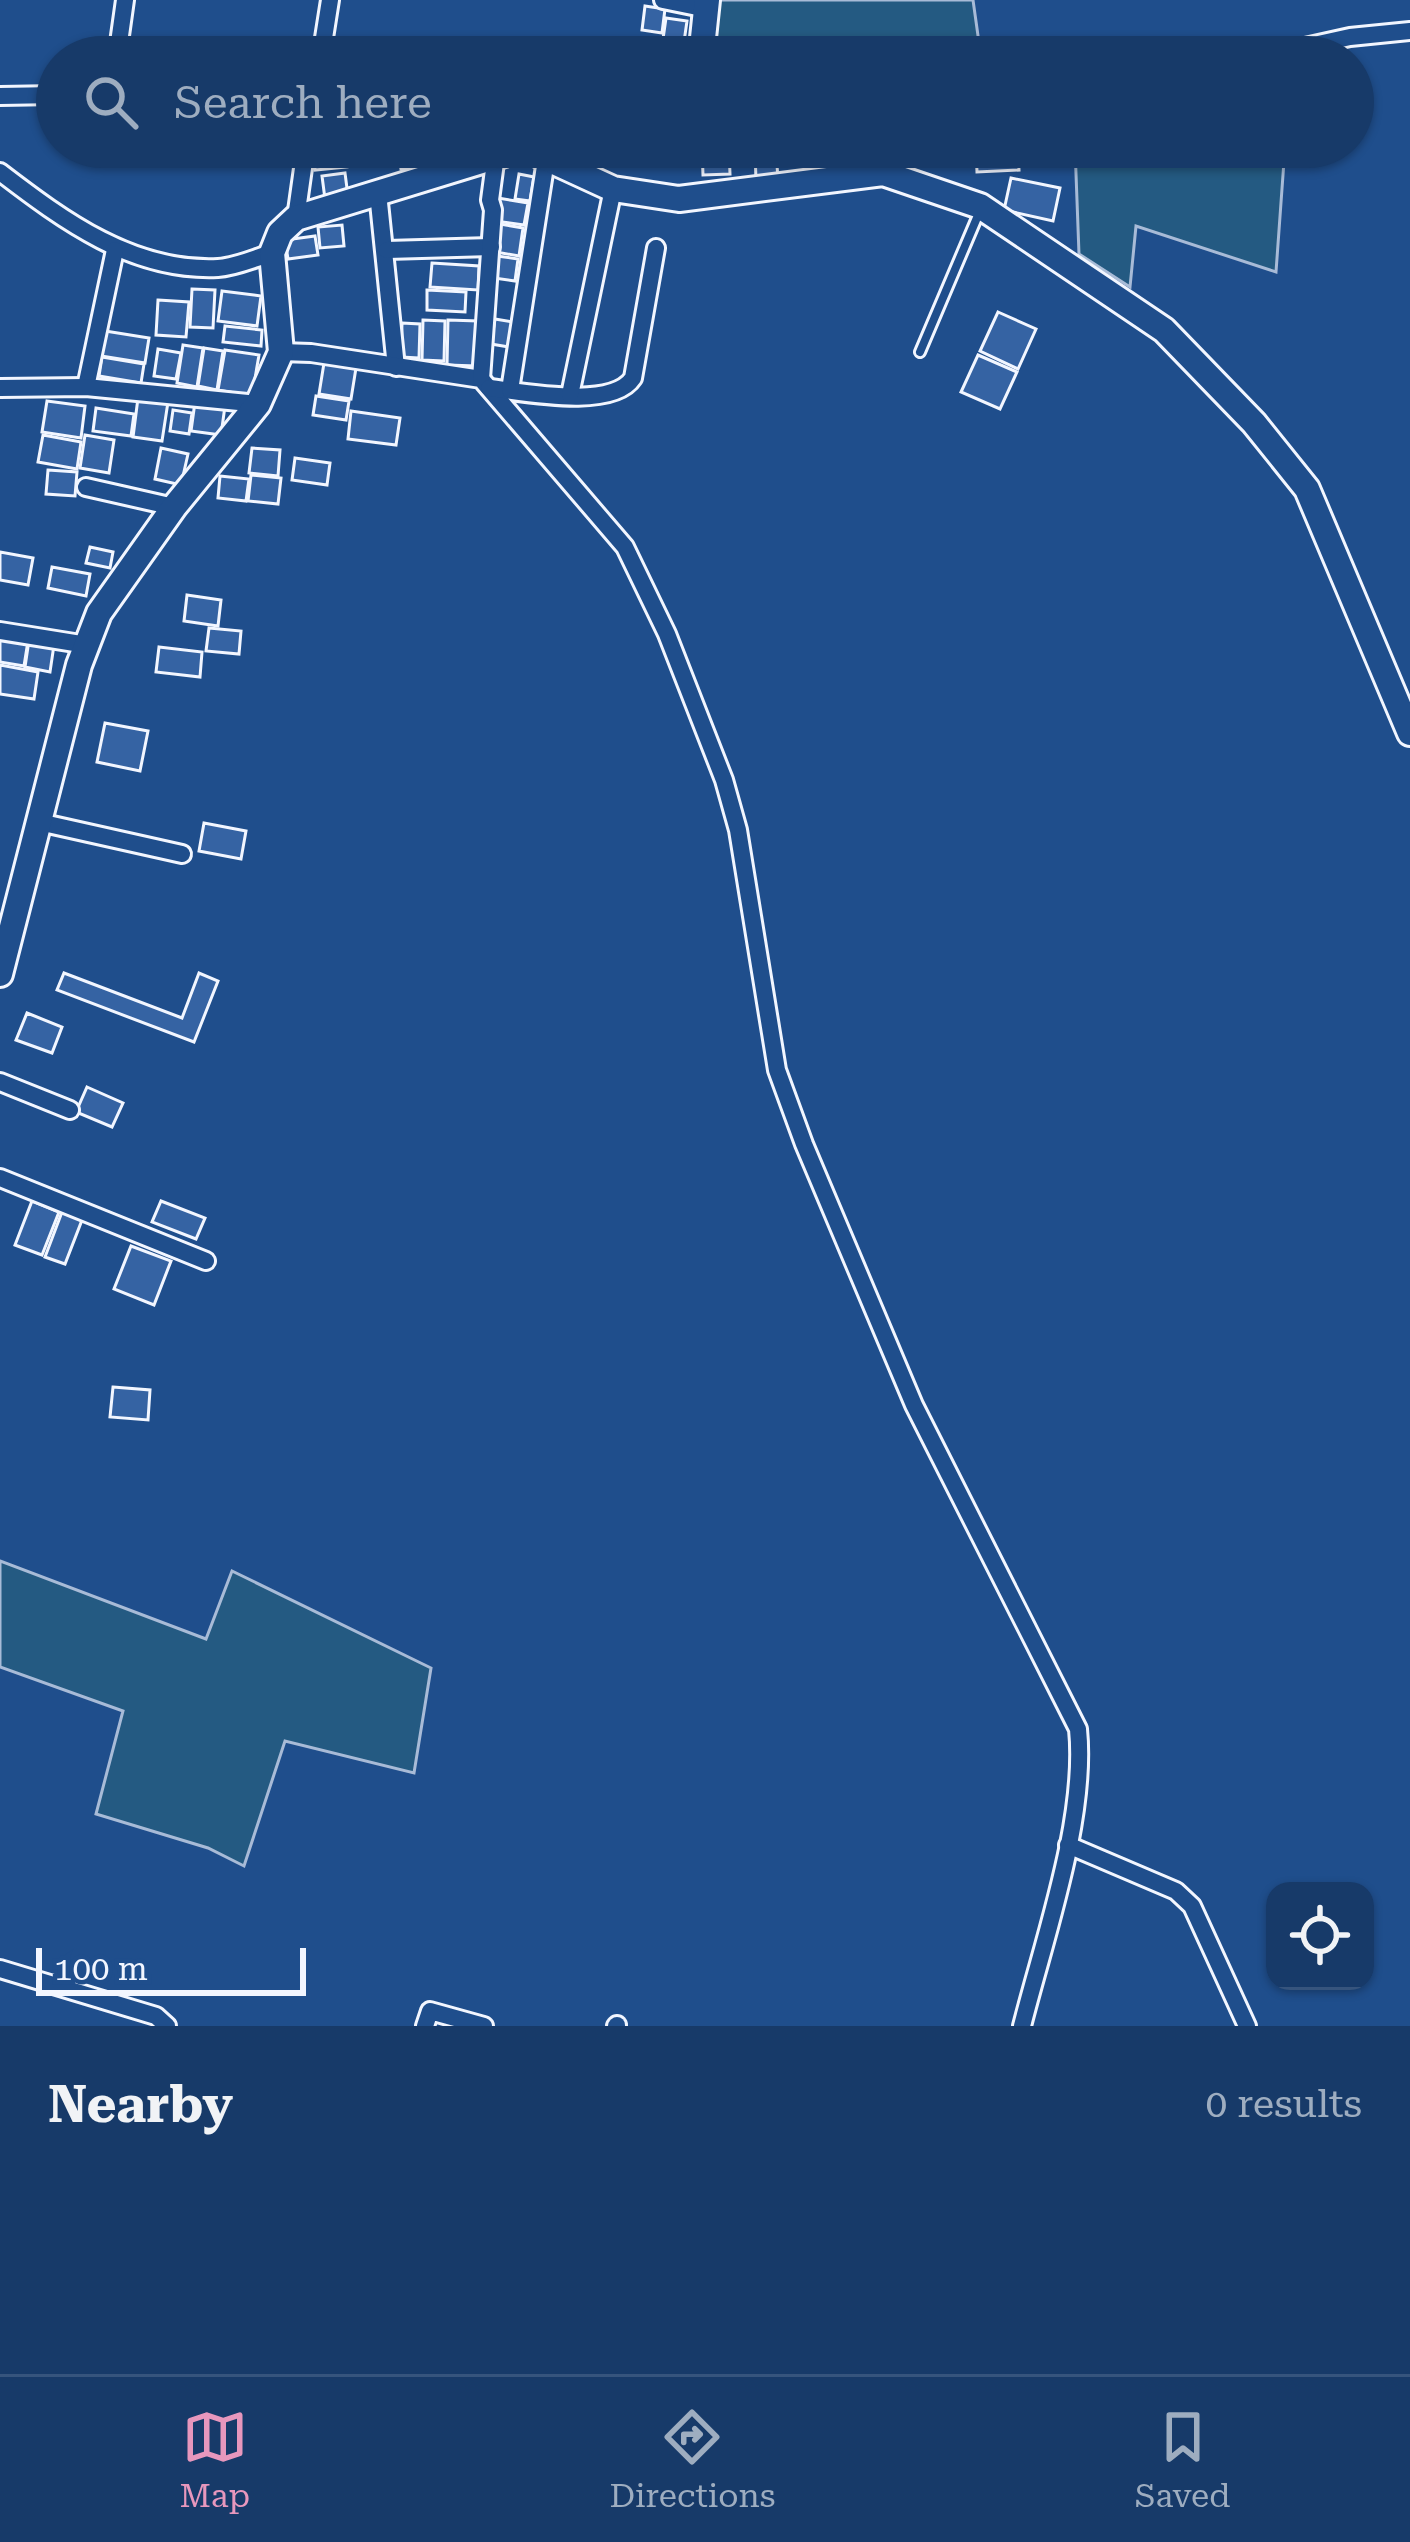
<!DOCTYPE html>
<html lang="en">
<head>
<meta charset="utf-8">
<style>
	:root { --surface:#173a69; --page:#244571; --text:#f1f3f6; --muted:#9eadc0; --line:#36547d; --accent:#e797bd }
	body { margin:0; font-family:"Roboto Serif",serif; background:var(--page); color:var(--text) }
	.controls { position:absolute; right:36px; bottom:36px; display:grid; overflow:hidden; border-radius:24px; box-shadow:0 3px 9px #0004 }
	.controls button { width:108px; height:108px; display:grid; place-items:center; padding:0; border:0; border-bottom:3px solid var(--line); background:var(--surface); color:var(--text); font:60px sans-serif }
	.scale { position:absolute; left:36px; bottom:30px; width:270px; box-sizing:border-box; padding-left:12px; border:6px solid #f2f6ff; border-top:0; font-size:33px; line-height:42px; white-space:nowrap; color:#f2f6ff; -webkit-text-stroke:9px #1f4e8c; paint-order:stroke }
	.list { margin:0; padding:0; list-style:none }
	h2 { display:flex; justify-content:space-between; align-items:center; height:156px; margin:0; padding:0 48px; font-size:51px }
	h2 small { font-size:39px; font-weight:400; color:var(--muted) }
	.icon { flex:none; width:66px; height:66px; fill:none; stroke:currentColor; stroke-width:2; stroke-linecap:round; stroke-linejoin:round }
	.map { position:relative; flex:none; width:1410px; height:2026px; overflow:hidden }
	.search { position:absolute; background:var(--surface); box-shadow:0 3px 9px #0004; left:36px; right:36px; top:36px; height:132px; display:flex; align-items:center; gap:30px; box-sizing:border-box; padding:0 42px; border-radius:66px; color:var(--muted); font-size:45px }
	.sheet { height:348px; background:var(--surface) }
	nav { display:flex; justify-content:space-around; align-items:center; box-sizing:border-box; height:168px; border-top:3px solid var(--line); background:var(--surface); font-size:33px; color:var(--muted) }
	nav a { display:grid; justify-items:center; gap:6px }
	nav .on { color:var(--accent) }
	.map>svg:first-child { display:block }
	.green { fill:#245a82; stroke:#a8bbd7; stroke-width:3 }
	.building { fill:#3563a3; stroke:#f2f6ff; stroke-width:3 }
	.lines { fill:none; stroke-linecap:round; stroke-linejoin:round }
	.lane-casing { stroke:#f2f6ff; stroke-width:14 }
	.street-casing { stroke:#f2f6ff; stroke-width:22 }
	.secondary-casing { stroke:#f2f6ff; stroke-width:30 }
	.lane { stroke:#1f4e8c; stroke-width:8 }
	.street { stroke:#1f4e8c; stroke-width:16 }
	.secondary { stroke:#1f4e8c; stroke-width:24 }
</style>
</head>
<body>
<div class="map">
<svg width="1410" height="2026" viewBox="0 0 1410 2026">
	<rect width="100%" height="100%" fill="#1f4e8c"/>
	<!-- green -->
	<g class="green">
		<polygon points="720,0 973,0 981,57 709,57"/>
		<polygon points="1075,147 1285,147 1276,272 1136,226 1130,287 1079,254"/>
		<polygon points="0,1561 206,1639 232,1571 431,1668 414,1773 285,1741 244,1866 208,1848 96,1814 123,1711 0,1667"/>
	</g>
	<!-- building -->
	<g class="building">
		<polygon points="645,6 665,9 662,33 642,30"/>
		<polygon points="666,18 687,21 684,42 663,39"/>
		<polygon points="647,40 686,46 685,57 644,57"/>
		<polygon points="313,147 345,147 347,167 315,170"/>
		<polygon points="397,147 429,147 431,165 401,169"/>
		<polygon points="702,147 729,147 730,174 703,175"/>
		<polygon points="976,147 1018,147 1019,170 977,172"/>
		<polygon points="776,149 778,180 756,181 755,150"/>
		<polygon points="345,173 348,196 325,199 322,176"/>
		<polygon points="519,174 534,177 530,201 515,199"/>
		<polygon points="1011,178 1060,188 1053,221 1004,210"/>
		<polygon points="498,198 528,203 524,225 495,221"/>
		<polygon points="500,224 523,228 519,256 496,252"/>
		<polygon points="342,225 344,246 320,248 318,227"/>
		<polygon points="315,236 318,255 288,259 285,240"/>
		<polygon points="497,256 518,259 515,281 494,278"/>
		<polygon points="432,263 479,266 478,290 430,287"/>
		<polygon points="192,289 215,290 213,328 190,327"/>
		<polygon points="427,290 466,292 465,312 427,310"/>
		<polygon points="222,291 261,296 257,326 218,321"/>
		<polygon points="158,300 189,302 186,337 156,335"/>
		<polygon points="998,312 1036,329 1018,369 980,351"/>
		<polygon points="495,319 513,322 509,347 491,344"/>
		<polygon points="423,320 445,321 444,361 422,360"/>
		<polygon points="448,320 478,321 477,366 447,365"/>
		<polygon points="402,323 420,324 419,358 401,357"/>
		<polygon points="225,326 262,330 261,346 223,342"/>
		<polygon points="99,330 149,338 145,363 95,355"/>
		<polygon points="183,345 203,348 197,387 177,383"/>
		<polygon points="204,348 223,351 217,390 198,386"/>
		<polygon points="158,349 181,353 176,379 154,376"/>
		<polygon points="225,350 259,355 252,396 218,390"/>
		<polygon points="978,355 1017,372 1000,409 961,392"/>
		<polygon points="102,357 144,364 141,383 99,376"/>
		<polygon points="324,363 356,368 351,399 319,394"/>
		<polygon points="316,396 349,401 346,420 313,415"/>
		<polygon points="138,398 168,402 162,441 133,437"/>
		<polygon points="47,401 85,406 81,438 42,432"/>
		<polygon points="195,402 225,406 221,435 191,431"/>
		<polygon points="96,408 134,414 131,436 93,431"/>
		<polygon points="173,410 192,413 189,434 170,431"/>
		<polygon points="351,411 400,418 396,445 348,439"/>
		<polygon points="43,435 81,442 77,469 38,462"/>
		<polygon points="85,435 114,440 109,473 80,468"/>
		<polygon points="161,448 188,454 181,485 155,479"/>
		<polygon points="252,448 280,450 278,476 249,473"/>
		<polygon points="295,458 330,463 327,485 292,480"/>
		<polygon points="48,470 77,472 75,496 46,494"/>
		<polygon points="251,475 281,478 278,504 248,501"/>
		<polygon points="220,476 249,479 246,501 218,498"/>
		<polygon points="90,547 113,552 110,568 86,563"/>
		<polygon points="0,552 33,558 28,585 0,580"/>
		<polygon points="52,567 90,574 86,596 48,588"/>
		<polygon points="187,595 221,600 218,626 184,621"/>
		<polygon points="209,628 241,631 239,654 206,651"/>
		<polygon points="0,636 28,641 24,666 0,662"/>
		<polygon points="29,640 54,645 50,672 25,667"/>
		<polygon points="159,647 202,652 200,677 156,672"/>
		<polygon points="0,665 38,672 34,699 0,694"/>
		<polygon points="105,723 148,731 140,771 97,762"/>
		<polygon points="204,823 246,831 241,859 199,851"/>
		<polygon points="64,973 182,1018 199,973 218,981 194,1042 57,990"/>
		<polygon points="27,1013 62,1027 52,1053 16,1040"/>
		<polygon points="87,1087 123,1103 112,1127 76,1112"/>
		<polygon points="32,1201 59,1212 42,1255 15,1245"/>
		<polygon points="161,1201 205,1218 196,1239 152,1222"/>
		<polygon points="62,1212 82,1220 65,1264 45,1257"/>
		<polygon points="131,1246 171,1261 154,1305 114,1289"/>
		<polygon points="113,1387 150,1390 148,1420 110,1417"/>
	</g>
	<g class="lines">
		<!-- lane casing -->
		<g class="lane-casing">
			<polyline id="lane" points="920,352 979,213"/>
		</g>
		<!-- street casing -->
		<g class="street-casing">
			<g id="street">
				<polyline points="663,0 707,9"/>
				<polyline points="321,52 345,57"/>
				<polyline points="117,57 125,0"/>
				<polyline points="321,57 330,0"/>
				<polyline points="1260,57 1350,37 1410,31"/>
				<polyline points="0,96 57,95"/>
				<polyline points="436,147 440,171"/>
				<path d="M 0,172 C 64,221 133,272 218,268 C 236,267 255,258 272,253"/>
				<polyline points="378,193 396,367"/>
				<polyline points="296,218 306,147"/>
				<polyline points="387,250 491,247"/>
				<path d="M 281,352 L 311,353 L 481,379 L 625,547 L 667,634 L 724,780 L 738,830 L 777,1070 L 804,1144 L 914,1405 L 1078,1729 C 1087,1818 1044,1939 1022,2026"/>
				<polyline points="481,379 493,210 490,200 496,155"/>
				<polyline points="86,387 115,250"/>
				<polyline points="0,388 86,387 258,404"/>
				<path d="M 489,388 C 524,392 612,410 633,378 L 656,248"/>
				<polyline points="510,390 546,160"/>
				<polyline points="570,395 613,189"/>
				<polyline points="86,487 174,507"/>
				<polyline points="0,631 87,645"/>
				<polyline points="39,822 182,854"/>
				<polyline points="0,1082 70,1110"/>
				<polyline points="0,1178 206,1261"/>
				<polyline points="1068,1845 1176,1891 1192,1906 1247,2026"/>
				<polyline points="0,1969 156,2016 167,2026"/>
				<polyline points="425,2026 430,2011 484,2026"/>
				<polyline points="616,2026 617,2025"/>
			</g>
		</g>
		<!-- secondary casing -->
		<g class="secondary-casing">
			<g id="secondary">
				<polyline points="701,57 707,0"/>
				<polyline points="524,148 613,189 679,199 883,173 980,206 1164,330 1254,423 1307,489 1410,733"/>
				<polyline points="0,974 79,665 99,613 174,507 258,404 281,352 272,253 280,233 296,218 527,147"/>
			</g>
		</g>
		<!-- lane -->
		<use href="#lane" class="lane"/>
		<!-- street -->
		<use href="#street" class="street"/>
		<!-- secondary -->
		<use href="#secondary" class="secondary"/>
	</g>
</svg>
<div class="controls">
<button><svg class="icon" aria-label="locate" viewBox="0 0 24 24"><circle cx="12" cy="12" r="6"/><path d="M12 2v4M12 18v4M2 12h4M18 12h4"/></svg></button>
</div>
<div class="scale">100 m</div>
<div class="search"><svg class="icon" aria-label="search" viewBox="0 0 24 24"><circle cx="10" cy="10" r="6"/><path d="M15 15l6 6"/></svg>Search here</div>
</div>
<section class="sheet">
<h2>Nearby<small>0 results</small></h2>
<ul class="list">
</ul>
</section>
<nav>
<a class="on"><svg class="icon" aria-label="map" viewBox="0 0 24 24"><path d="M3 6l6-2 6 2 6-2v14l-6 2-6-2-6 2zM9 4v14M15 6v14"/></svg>Map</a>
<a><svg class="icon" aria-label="directions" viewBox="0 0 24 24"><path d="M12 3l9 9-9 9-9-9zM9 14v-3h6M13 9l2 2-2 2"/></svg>Directions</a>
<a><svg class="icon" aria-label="saved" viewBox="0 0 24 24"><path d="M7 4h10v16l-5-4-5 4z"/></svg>Saved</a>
</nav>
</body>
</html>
